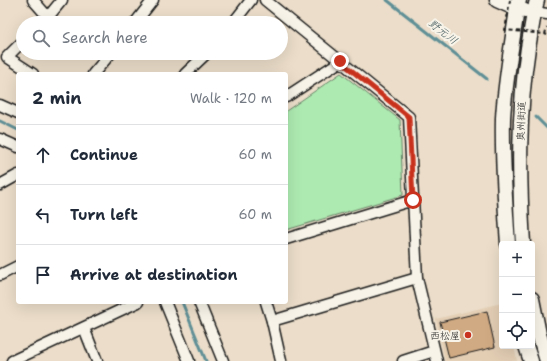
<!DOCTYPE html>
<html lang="en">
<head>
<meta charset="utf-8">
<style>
	:root { --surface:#fff; --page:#f6f6f7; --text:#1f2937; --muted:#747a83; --line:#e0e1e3 }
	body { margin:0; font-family:"Shantell Sans","Klee One",sans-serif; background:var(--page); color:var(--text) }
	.controls { position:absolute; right:12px; bottom:12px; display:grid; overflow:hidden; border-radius:4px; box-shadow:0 4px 16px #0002 }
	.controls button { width:36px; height:36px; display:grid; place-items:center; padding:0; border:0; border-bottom:1px solid var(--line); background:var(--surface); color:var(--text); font:20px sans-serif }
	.stop { position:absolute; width:12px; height:12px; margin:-9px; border:3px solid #c8321e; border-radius:50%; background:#fff }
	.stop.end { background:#c8321e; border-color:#fff; box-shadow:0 1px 4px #0008 }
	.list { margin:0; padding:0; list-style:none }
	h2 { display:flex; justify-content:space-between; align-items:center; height:52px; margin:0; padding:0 16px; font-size:17px }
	h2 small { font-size:13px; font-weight:400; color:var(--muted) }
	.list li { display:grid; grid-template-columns:26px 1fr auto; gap:12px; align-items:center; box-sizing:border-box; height:60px; padding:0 16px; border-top:1px solid var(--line) }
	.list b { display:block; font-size:15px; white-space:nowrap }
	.list em { font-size:13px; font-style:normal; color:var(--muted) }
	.icon { flex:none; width:22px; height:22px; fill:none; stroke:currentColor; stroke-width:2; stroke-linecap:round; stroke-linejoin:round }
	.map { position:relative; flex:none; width:547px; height:361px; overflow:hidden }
	.search { position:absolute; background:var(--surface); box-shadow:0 4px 16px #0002; left:16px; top:16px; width:272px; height:44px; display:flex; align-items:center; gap:10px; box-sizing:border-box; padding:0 14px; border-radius:22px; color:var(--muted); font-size:15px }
	.panel { position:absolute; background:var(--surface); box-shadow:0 4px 16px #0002; left:16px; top:72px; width:272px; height:232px; border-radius:4px }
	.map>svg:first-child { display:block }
	.built { fill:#e3ceb4 }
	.green { fill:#adeab1; stroke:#648366 }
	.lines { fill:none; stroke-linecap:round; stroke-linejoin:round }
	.stream { stroke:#5f8f96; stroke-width:3 }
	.building { fill:#d0aa82; stroke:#1c1c1c }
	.minor-casing { stroke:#1c1c1c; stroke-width:13 }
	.highway-casing { stroke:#1c1c1c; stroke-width:17 }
	.path { stroke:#1c1c1c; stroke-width:2; stroke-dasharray:4 3; stroke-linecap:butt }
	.minor { stroke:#f7f3e8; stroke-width:10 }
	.highway { stroke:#f7f3e8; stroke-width:14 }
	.path-bridge { stroke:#1c1c1c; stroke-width:2; stroke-dasharray:4 3; stroke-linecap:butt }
	.route { stroke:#c8321e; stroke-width:5 }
	.poi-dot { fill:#c8321e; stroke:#f7f3e8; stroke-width:1.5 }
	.labels { text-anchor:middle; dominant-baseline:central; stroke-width:4; stroke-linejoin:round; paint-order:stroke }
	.street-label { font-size:10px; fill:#1c1c1c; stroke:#f7f3e8 }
	.poi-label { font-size:10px; fill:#1c1c1c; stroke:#f7f3e8; text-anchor:end }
	.water-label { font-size:11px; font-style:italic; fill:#3e5659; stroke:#f7f3e8 }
</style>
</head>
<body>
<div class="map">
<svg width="547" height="361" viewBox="0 0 547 361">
	<rect width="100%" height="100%" fill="#ebddc9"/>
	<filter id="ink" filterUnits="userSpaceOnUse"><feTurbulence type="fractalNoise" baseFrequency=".025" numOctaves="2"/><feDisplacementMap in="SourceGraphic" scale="8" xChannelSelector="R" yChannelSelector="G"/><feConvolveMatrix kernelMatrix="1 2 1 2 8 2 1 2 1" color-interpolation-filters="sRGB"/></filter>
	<g filter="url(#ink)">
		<!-- built -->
		<polygon class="built" points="502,303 502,346 514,346 517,361 445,361 436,319"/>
		<!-- green -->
		<polygon class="green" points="341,73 400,120 403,195 286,230 286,111"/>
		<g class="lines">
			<!-- stream -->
			<g class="stream">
				<polyline points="387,0 487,79"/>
				<polyline points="536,117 547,128"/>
				<polyline points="0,121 18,130"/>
				<polyline points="182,302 206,361"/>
			</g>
		</g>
		<!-- building -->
		<polygon class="building" points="487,311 495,347 449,358 440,322"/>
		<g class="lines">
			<!-- minor casing -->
			<g class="minor-casing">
				<g id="minor">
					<polyline points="33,0 48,17"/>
					<polyline points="265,0 409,117 417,278 437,361"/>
					<polyline points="534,12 547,14"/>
					<polyline points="42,23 48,17 62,0"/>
					<polyline points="135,23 153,0"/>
					<polyline points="233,23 251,0"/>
					<polyline points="23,41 7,57 33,74"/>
					<polyline points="93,74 111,53"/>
					<polyline points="185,74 207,53"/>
					<polyline points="286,97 341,61"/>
					<polyline points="0,105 18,113"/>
					<polyline points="0,139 18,147"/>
					<polyline points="0,185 18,175"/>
					<polyline points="286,239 413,200"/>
					<polyline points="0,275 18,266"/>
					<polyline points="165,302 189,361"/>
					<polyline points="199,302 223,361"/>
					<polyline points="266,302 272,321 281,361"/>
					<polyline points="272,321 417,278"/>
					<polyline points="84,328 97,361"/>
					<polyline points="12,361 138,302"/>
					<polyline points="403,361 434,351"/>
				</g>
			</g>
			<!-- highway casing -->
			<g class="highway-casing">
				<g id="highway">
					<polyline points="497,0 517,9 525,11"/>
					<path d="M 508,244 C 505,203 502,160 503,118 C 505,82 512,45 517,9 L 519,0"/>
					<path d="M 523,244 C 519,178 518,113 528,48 C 531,32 533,16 537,0"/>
					<polyline points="532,299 539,334 547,361"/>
					<polyline points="526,346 531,361"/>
				</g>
			</g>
			<!-- path -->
			<polyline class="path" points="545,34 547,35"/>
			<!-- minor -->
			<use href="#minor" class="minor"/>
			<!-- highway -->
			<use href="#highway" class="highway"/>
			<!-- path-bridge -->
			<polyline class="path-bridge" points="510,0 505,30 545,34 547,27"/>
		</g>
	</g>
	<g class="lines" filter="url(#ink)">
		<!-- route -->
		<polyline class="route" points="340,61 409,117 413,200"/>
	</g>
	<!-- markers -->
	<circle class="poi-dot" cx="468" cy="335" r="4"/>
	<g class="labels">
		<!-- street labels -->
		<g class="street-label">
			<text transform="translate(521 121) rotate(-88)">奥州街道</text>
		</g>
		<!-- poi labels -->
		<g class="poi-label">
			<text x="460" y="335">西松屋</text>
		</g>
		<!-- water labels -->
		<g class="water-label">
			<text transform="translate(443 32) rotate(38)">野元川</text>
		</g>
	</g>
</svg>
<div class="controls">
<button>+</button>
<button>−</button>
<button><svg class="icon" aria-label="locate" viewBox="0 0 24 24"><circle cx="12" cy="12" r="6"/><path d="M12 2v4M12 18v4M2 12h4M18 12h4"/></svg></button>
</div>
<div class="stop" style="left:413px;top:200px"></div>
<div class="stop end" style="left:340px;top:61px"></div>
<div class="search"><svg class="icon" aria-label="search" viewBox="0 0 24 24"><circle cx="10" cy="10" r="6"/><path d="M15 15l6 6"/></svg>Search here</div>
<section class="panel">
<h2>2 min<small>Walk · 120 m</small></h2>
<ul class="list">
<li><svg class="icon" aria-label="ahead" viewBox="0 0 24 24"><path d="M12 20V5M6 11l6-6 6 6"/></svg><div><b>Continue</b></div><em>60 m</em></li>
<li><svg class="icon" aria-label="left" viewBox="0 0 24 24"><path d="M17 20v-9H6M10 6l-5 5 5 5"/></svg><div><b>Turn left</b></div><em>60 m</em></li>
<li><svg class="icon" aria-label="arrive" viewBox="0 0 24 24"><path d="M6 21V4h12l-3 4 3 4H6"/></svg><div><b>Arrive at destination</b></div></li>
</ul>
</section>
</div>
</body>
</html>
